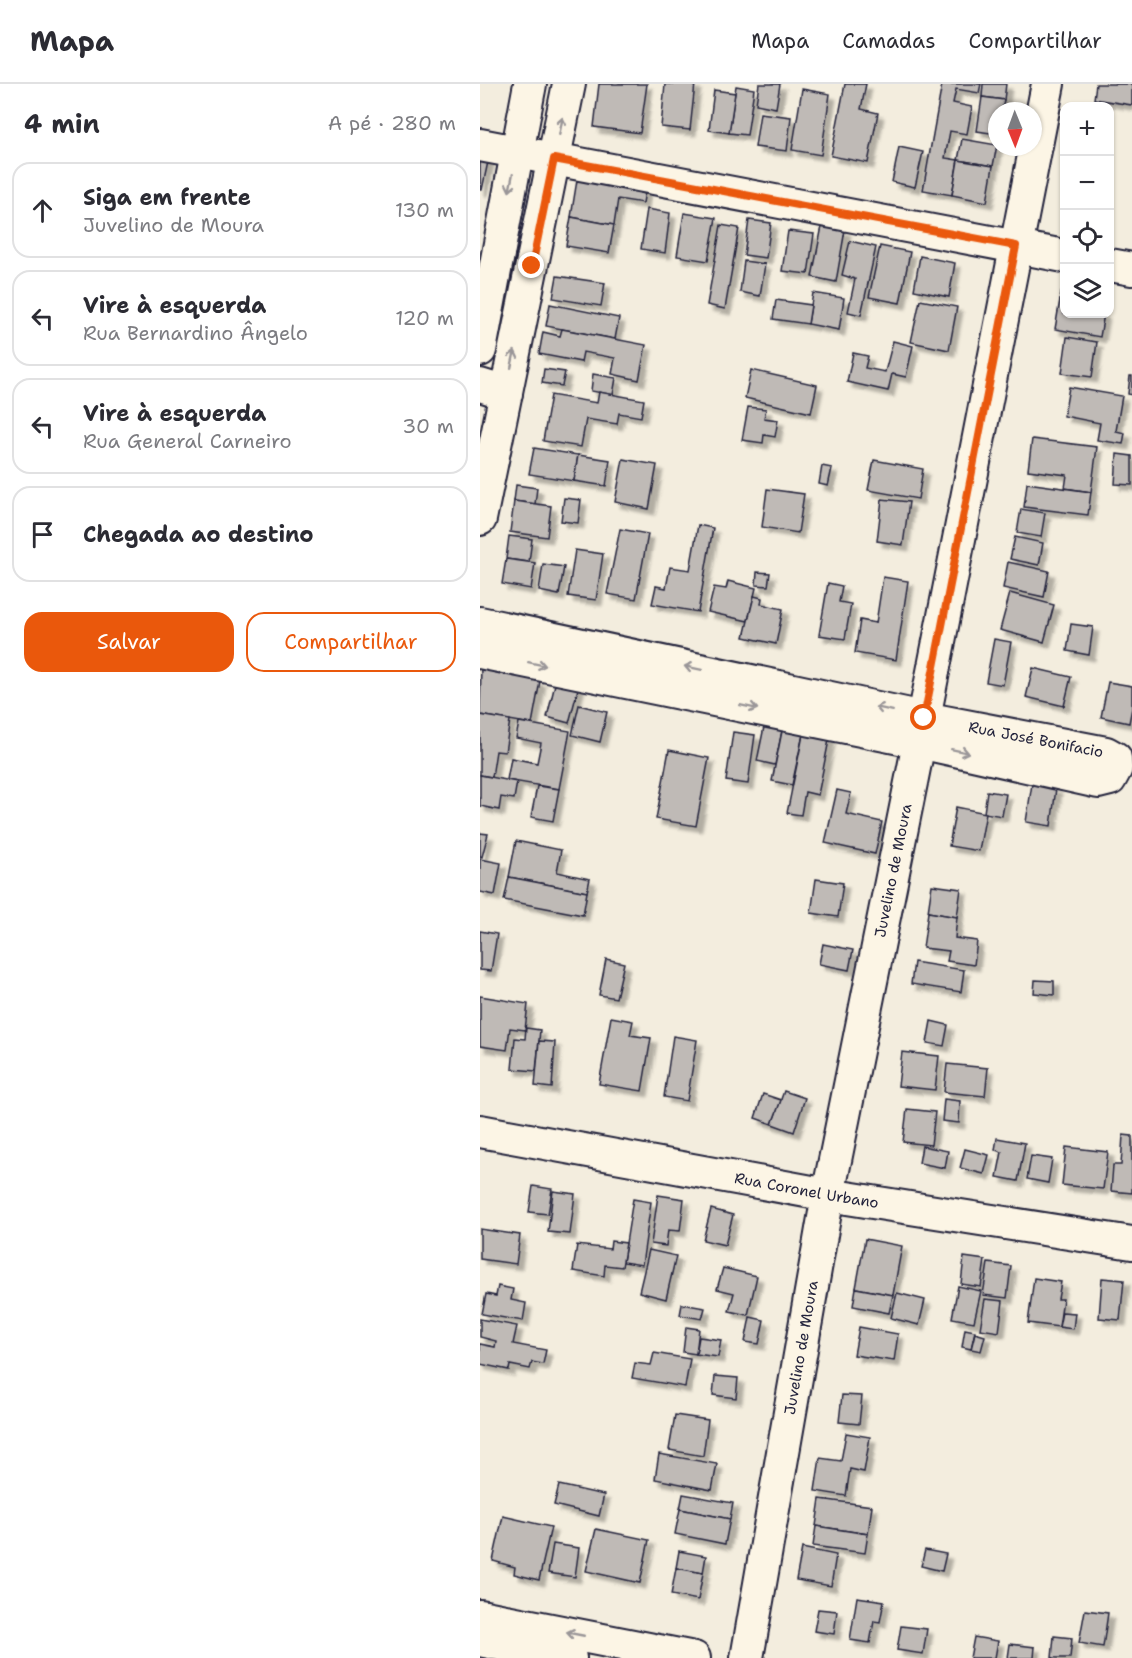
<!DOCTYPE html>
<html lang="pt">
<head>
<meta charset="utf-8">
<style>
	:root { --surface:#fff; --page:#f2f2f3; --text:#2b2b33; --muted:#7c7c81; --line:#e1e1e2; --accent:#ea580c }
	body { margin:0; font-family:"Shantell Sans",sans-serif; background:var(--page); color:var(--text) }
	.controls { position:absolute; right:18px; top:18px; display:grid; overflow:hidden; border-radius:12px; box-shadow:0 2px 4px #0004 }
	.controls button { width:54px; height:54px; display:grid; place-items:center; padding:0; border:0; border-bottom:2px solid var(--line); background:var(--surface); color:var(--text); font:30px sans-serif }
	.compass { position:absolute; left:508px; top:18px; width:54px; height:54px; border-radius:50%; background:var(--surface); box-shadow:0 2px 4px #0004; rotate:179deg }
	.stop { position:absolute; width:18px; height:18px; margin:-14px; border:4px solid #ea580c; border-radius:50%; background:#fff }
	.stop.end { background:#ea580c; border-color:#fff; box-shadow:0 2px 6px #0008 }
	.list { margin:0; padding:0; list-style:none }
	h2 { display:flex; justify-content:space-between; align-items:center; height:78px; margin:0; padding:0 24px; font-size:26px }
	h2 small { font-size:20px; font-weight:400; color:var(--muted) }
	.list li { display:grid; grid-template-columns:39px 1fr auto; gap:18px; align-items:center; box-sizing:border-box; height:96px; margin:0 12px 12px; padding:0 12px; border:2px solid var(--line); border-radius:18px }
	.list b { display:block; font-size:22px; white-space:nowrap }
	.list p { margin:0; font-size:20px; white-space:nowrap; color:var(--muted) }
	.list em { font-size:20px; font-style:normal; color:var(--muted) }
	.actions { display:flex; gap:12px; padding:18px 24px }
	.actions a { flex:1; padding:14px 0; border:2px solid var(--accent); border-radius:18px; text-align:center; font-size:21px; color:var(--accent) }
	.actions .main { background:var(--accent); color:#fff }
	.icon { flex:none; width:33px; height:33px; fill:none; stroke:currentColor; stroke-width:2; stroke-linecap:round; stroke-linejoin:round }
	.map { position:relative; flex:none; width:652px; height:1574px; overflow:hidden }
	header { display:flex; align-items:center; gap:36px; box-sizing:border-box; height:84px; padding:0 30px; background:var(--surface); border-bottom:2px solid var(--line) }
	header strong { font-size:28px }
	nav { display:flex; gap:33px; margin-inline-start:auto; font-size:21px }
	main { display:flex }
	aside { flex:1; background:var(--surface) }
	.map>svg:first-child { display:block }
	.building { fill:#bfbab6; stroke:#22223b; stroke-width:1.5; filter:url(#shadow) }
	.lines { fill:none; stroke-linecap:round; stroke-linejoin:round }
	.minor-casing { stroke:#22223b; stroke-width:36 }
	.minor { stroke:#fcf5e5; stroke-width:32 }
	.oneway { stroke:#9a9698 }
	.route { stroke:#ea580c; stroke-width:8 }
	.labels { text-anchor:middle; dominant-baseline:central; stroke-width:5; stroke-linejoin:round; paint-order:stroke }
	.street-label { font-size:15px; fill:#22223b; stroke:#fcf5e5 }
</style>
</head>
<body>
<header>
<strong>Mapa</strong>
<nav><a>Mapa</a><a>Camadas</a><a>Compartilhar</a></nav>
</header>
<main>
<aside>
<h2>4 min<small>A pé · 280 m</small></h2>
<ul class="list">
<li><svg class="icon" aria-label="ahead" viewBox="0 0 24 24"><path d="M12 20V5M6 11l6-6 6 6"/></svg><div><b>Siga em frente</b><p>Juvelino de Moura</p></div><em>130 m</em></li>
<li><svg class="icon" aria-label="left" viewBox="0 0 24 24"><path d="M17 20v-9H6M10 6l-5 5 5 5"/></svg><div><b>Vire à esquerda</b><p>Rua Bernardino Ângelo</p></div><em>120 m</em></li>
<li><svg class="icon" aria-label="left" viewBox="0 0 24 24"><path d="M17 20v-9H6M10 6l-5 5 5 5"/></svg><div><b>Vire à esquerda</b><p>Rua General Carneiro</p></div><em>30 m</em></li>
<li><svg class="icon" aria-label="arrive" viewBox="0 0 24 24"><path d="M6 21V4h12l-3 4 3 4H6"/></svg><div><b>Chegada ao destino</b></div></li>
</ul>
<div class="actions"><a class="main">Salvar</a><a>Compartilhar</a></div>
</aside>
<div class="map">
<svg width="652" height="1574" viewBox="0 0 652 1574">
	<defs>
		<filter id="shadow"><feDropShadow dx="5.5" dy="5.5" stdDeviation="1.5" flood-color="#0004"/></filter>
	</defs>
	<rect width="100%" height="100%" fill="#f3edde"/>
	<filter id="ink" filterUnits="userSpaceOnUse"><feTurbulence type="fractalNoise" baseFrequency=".0167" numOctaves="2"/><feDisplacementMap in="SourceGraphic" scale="12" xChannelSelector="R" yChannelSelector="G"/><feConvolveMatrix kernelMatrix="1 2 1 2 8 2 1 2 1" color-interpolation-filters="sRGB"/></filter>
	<g filter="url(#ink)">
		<!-- building -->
		<g class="building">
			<polygon points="119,0 167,0 160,49 114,43"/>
			<polygon points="185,0 215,0 210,46 181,43"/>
			<polygon points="279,0 300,0 296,24 276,20"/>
			<polygon points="365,0 386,0 381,25 398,29 388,79 351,72"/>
			<polygon points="462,0 501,0 499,9 476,5 473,19 492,23 487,50 470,47 465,74 478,76 472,111 443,106"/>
			<polygon points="503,0 526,0 524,16 502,13"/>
			<polygon points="616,0 652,0 652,21 614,15"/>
			<polygon points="256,2 274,5 267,51 249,49"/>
			<polygon points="322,5 350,10 341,71 312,66"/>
			<polygon points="234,6 255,9 249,49 229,46"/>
			<polygon points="502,13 524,16 522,27 517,27 517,50 497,47"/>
			<polygon points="280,29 311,33 307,67 275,63"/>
			<polygon points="482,55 517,61 513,82 478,76"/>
			<polygon points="419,63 443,68 435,103 412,98"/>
			<polygon points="0,71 9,73 2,106 0,106"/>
			<polygon points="478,76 513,82 507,118 472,111"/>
			<polygon points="98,90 166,102 163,119 138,115 134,141 91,133"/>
			<polygon points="167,125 190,129 185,169 161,165"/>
			<polygon points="204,129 236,134 228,177 197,172"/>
			<polygon points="91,133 134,141 129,169 86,162"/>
			<polygon points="269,136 291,139 286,174 264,171"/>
			<polygon points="241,141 259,144 245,225 227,221"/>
			<polygon points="342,142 365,146 356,198 332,193"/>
			<polygon points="308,147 334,150 328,190 302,187"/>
			<polygon points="370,157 396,163 381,231 368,228 375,195 362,191"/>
			<polygon points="400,162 430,168 420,219 389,213"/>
			<polygon points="440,172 475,179 469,213 434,206"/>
			<polygon points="264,177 285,180 280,212 260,208"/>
			<polygon points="77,192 125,199 121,222 73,214"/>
			<polygon points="582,204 584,204 584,230 624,230 620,253 575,245"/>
			<polygon points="333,209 364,214 359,246 328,240"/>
			<polygon points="296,216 331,221 328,240 293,235"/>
			<polygon points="440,216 477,223 469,266 431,258"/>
			<polygon points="70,220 139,234 135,255 66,242"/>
			<polygon points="82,245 166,261 159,296 132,290 135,274 103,268 101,278 59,270 63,248 80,252"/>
			<polygon points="587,253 617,258 612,293 582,289"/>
			<polygon points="413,257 433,262 426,293 412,290 408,307 367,298 373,269 388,272 385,284 405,288"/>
			<polygon points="64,285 85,288 82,302 62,299"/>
			<polygon points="271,286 337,301 331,329 265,314"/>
			<polygon points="113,290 136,294 133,311 111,307"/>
			<polygon points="650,292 652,292 652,311 648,310"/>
			<polygon points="589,303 642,312 636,347 645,349 643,360 617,356 620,339 584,332"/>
			<polygon points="119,308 164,316 161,333 139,329 137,340 106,335 101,363 63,357 71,311 117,319"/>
			<polygon points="268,323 286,325 284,334 298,336 295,353 284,351 283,359 262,356"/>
			<polygon points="552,355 617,363 611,408 585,404 587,391 548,386"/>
			<polygon points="54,364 98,371 94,397 49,390"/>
			<polygon points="637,370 652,372 652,401 635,400"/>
			<polygon points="98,371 130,376 126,402 94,397"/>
			<polygon points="143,375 177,381 169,425 135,418"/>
			<polygon points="394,376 443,385 438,415 388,406"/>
			<polygon points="342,382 352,384 348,402 339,400"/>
			<polygon points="547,399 611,408 608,431 544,423"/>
			<polygon points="36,401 57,404 55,420 34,417"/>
			<polygon points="287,405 324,410 318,449 282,443"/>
			<polygon points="84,414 101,416 98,439 81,437"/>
			<polygon points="402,415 429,418 423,461 397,457"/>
			<polygon points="34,417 71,422 67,453 30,448"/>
			<polygon points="541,425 565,429 561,453 537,449"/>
			<polygon points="218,441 233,444 218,528 172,520 176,502 186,504 190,483 210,486"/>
			<polygon points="140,445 168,450 156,515 127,510"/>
			<polygon points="29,452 52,455 49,478 26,475"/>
			<polygon points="535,453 563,459 559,481 530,475"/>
			<polygon points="95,466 123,470 116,516 88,512"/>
			<polygon points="26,475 55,479 51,505 22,500"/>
			<polygon points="528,478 569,487 564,513 523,504"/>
			<polygon points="63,480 84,483 79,511 59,507"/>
			<polygon points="277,488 290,489 288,502 276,501"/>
			<polygon points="403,493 428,497 416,576 375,569 380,536 396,539"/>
			<polygon points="248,497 276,504 268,537 228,528 234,503 246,505"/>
			<polygon points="348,499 362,502 359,518 371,520 365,555 339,551"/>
			<polygon points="530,509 574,521 564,558 520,546"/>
			<polygon points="274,512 282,514 281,520 303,525 296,560 264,553"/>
			<polygon points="591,540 613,543 609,571 587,567"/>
			<polygon points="514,555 531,558 523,601 506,598"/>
			<polygon points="1,579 47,587 46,594 60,597 52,640 0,631"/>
			<polygon points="553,584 591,593 584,622 546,613"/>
			<polygon points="76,596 99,601 89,639 67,633"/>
			<polygon points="628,598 652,602 652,624 649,639 621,633"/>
			<polygon points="99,621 127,628 120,658 92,651"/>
			<polygon points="0,631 30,636 25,668 16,667 12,693 0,691"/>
			<polygon points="39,638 90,647 79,705 27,696 31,674 57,679 61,659 36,654"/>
			<polygon points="285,638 303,642 295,681 277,677"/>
			<polygon points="303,642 324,646 312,701 292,697"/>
			<polygon points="324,646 350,651 338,711 325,708 321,731 307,729"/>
			<polygon points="253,648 275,651 268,700 246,697"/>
			<polygon points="189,666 229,674 216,742 176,735"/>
			<polygon points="0,691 37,698 34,715 21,713 19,726 0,722"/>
			<polygon points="552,700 576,704 571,742 546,738"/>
			<polygon points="57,702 79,705 73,737 51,733"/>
			<polygon points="357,706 371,709 366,730 402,738 395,770 345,759"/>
			<polygon points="507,707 526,710 522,732 504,729"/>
			<polygon points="476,723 506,729 499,767 469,762"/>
			<polygon points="0,749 8,750 2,773 0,772"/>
			<polygon points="36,757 81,766 77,788 110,795 107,808 29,793"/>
			<polygon points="0,775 21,779 15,811 0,808"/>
			<polygon points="29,793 107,808 103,831 24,816"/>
			<polygon points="336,795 363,799 358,833 331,829"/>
			<polygon points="452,801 481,805 477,833 448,828"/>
			<polygon points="448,828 477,833 475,854 497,857 494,881 467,877 469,867 443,864"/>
			<polygon points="0,847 17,850 11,887 0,886"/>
			<polygon points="343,860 373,866 369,886 339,880"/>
			<polygon points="126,875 144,879 136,914 119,911"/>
			<polygon points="434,878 484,886 481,908 431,900"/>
			<polygon points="555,896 574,897 574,911 554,909"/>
			<polygon points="0,912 48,920 45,946 30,944 27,966 0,962"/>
			<polygon points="131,933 153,937 150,951 171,954 162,1007 119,1000"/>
			<polygon points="451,937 468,941 464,962 447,959"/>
			<polygon points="46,944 60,946 56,987 32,985 35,954 45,955"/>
			<polygon points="193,952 217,956 207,1017 184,1013"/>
			<polygon points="59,957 75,958 72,1004 55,1002"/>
			<polygon points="422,968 459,972 455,1006 418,1002"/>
			<polygon points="467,980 508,984 505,1012 464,1008"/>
			<polygon points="304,1007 325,1014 314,1048 292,1040"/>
			<polygon points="283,1010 301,1016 292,1040 275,1034"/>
			<polygon points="464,1015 480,1017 479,1039 462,1037"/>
			<polygon points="427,1025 455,1028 451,1061 423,1058"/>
			<polygon points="643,1051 652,1052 652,1109 631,1107 633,1081 641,1081"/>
			<polygon points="517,1054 545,1059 538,1097 517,1093 522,1068 515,1066"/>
			<polygon points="442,1062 468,1067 465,1084 439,1079"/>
			<polygon points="586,1063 628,1068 623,1105 582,1101"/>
			<polygon points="485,1065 509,1071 504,1090 480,1084"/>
			<polygon points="551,1072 572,1075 568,1099 547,1095"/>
			<polygon points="53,1102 72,1105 68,1130 49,1128"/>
			<polygon points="73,1107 95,1110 90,1150 68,1148"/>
			<polygon points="178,1111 204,1115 200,1147 188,1146 186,1162 171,1160"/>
			<polygon points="153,1115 171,1118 162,1181 143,1178"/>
			<polygon points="231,1125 253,1131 245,1161 223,1156"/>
			<polygon points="0,1145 40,1151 36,1180 0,1175"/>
			<polygon points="385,1155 422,1162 413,1211 376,1204"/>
			<polygon points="131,1157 146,1159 142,1183 125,1181 124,1192 93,1187 97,1161 130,1165"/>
			<polygon points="169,1166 196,1172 186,1215 159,1208"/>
			<polygon points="484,1173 505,1176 501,1203 481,1200"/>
			<polygon points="508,1179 531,1182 527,1214 503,1211"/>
			<polygon points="243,1184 277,1192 268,1231 249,1227 254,1209 237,1205"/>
			<polygon points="554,1194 581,1198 578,1215 583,1215 579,1243 548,1239"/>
			<polygon points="622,1194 644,1196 640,1236 619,1234"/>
			<polygon points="18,1202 33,1205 31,1216 46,1219 43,1237 2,1230 6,1210 16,1212"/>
			<polygon points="478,1202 501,1207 494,1238 472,1234"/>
			<polygon points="376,1204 413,1211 409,1229 373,1222"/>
			<polygon points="417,1209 445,1216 439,1241 411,1234"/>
			<polygon points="505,1215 523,1217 519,1248 500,1245"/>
			<polygon points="202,1220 225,1224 222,1235 200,1231"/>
			<polygon points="582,1228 595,1229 593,1245 579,1243"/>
			<polygon points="270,1233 284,1236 279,1260 265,1258"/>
			<polygon points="0,1235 37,1242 33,1260 66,1266 63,1280 52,1278 50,1285 30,1281 29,1286 0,1280 0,1260 15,1263 16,1257 0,1253"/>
			<polygon points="206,1243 219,1245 216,1270 203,1268"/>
			<polygon points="379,1243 418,1250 414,1277 374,1271"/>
			<polygon points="485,1245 495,1247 491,1265 482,1263"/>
			<polygon points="495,1249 505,1252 501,1267 491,1265"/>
			<polygon points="219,1253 241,1256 238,1273 216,1270"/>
			<polygon points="174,1269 210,1275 205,1303 152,1294 155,1279 171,1281"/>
			<polygon points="235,1292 258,1294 256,1314 233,1311"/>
			<polygon points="362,1311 382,1312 379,1340 359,1338"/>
			<polygon points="195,1331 228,1336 223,1372 189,1366"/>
			<polygon points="366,1349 390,1353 384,1388 370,1385 366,1412 335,1407 340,1374 361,1377"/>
			<polygon points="179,1370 237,1380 232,1406 175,1395"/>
			<polygon points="79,1401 124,1411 119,1432 74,1421"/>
			<polygon points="203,1410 253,1419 250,1435 200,1425"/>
			<polygon points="340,1415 392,1422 388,1450 336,1442"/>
			<polygon points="200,1425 250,1435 245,1460 195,1450"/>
			<polygon points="23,1432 71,1443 59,1496 34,1490 35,1483 13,1477"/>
			<polygon points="336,1442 388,1450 385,1469 333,1462"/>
			<polygon points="116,1445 169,1456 160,1499 106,1487"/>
			<polygon points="73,1460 99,1464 95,1493 68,1489"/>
			<polygon points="322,1464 356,1471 351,1502 316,1496"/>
			<polygon points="445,1466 466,1470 462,1487 441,1482"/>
			<polygon points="199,1467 226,1472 223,1489 196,1484"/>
			<polygon points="196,1484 223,1489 218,1516 191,1511"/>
			<polygon points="377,1513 404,1517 400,1538 394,1537 390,1559 370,1556"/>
			<polygon points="338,1525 357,1527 354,1550 334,1547"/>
			<polygon points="605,1526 628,1529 623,1563 599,1559"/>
			<polygon points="421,1542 447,1545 443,1570 417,1566"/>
			<polygon points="574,1552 592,1554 590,1574 572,1574"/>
			<polygon points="494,1553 518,1557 515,1574 490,1574"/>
			<polygon points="530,1560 555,1563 554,1574 528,1574"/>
		</g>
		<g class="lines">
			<!-- minor casing -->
			<g class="minor-casing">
				<g id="minor">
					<polyline points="0,61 584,172"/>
					<polyline points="630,181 652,185"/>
					<polyline points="0,266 50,0"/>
					<polyline points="0,301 26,309"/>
					<polyline points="0,435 89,0"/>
					<path id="s1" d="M 0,539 L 444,634 L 626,669 L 635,674 L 636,684 L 630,695 L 618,698 L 439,658 L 0,568"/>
					<path id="s2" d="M 0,1047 L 348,1111 L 652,1159"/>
					<polyline points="0,1532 214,1574"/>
					<polyline points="0,1556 90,1574"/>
					<path id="s3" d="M 267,1574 L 348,1111 L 444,634 L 568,0"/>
				</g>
			</g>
			<!-- minor -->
			<use href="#minor" class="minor"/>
		</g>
		<!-- one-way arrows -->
		<defs><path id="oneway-shaft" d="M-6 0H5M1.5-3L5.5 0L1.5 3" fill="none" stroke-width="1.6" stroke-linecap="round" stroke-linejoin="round" transform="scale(1.5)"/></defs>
		<g class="oneway">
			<use href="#oneway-shaft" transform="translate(81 42) rotate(-79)"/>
			<use href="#oneway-shaft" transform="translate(31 99) rotate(101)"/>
			<use href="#oneway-shaft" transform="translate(33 275) rotate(-78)"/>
			<use href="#oneway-shaft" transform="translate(57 580) rotate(12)"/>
			<use href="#oneway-shaft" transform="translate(213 584) rotate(-168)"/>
			<use href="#oneway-shaft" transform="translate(269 623) rotate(12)"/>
			<use href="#oneway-shaft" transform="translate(404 625) rotate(-168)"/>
			<use href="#oneway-shaft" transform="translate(480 667) rotate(12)"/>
			<use href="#oneway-shaft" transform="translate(95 1550) rotate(-169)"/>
		</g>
	</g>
	<g class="lines" filter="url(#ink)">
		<!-- route -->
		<polyline class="route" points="52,182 74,75 536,162 444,634"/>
	</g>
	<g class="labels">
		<!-- street labels -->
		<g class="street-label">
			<text stroke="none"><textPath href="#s1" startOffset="568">Rua José Bonifacio</textPath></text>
			<text stroke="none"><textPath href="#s3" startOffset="801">Juvelino de Moura</textPath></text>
			<text stroke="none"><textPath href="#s2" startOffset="332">Rua Coronel Urbano</textPath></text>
			<text stroke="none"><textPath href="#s3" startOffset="315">Juvelino de Moura</textPath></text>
		</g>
	</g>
</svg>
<div class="controls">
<button>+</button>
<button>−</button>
<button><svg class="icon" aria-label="locate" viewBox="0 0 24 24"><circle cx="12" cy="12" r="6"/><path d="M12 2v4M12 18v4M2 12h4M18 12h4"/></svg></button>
<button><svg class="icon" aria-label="layers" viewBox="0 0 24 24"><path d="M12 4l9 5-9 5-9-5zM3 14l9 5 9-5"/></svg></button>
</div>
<svg class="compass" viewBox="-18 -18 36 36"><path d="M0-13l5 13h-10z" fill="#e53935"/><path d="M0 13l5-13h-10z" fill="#7c7c81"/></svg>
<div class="stop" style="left:444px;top:634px"></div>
<div class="stop end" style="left:52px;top:182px"></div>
</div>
</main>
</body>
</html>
